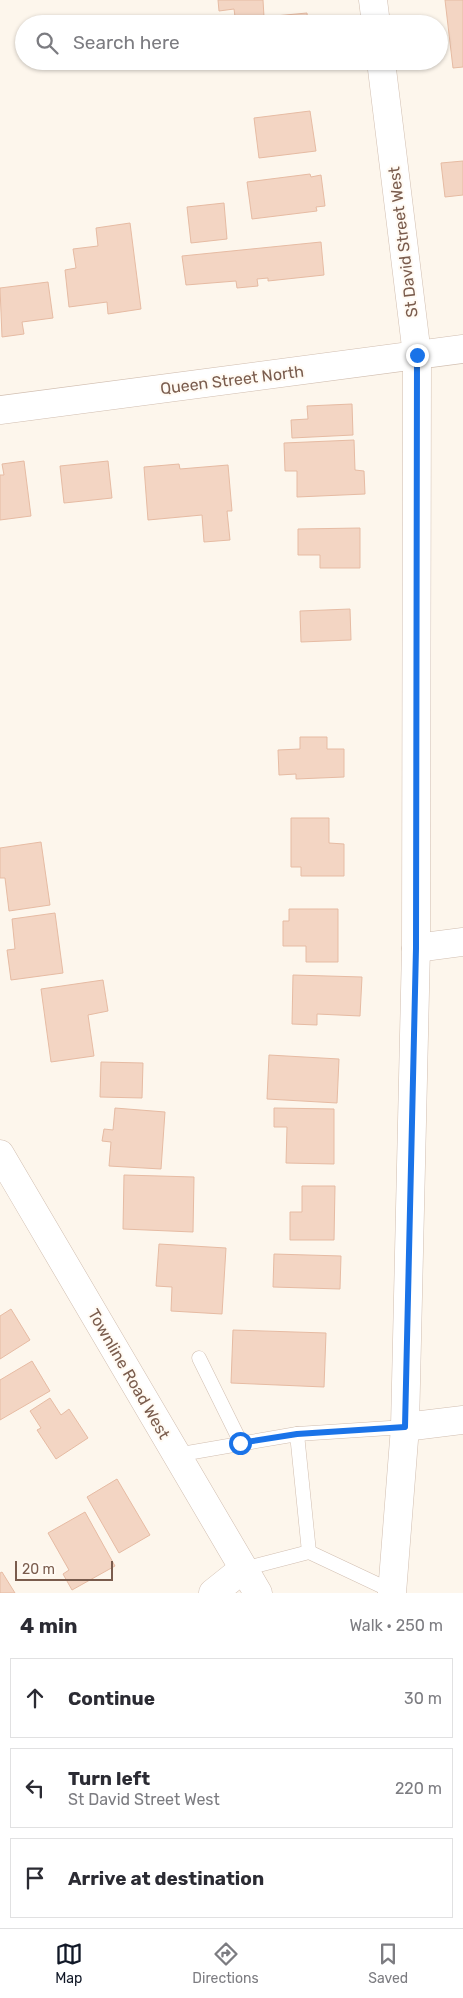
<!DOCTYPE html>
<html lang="en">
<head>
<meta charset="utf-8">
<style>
	:root { --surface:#fff; --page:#f2f2f3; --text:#2b2b33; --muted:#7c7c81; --line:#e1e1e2; --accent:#111827 }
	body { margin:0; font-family:Rubik,sans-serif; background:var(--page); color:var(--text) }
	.scale { position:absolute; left:15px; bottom:12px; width:98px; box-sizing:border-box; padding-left:5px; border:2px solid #7a5c4d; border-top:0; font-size:14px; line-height:18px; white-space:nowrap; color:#7a5c4d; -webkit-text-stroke:4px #fffaf3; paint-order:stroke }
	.stop { position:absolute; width:15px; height:15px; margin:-11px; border:4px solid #1a73e8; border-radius:50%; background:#fff }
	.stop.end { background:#1a73e8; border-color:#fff; box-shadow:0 1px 5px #0008 }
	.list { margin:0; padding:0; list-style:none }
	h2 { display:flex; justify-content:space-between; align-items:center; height:65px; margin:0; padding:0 20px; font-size:21px }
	h2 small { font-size:16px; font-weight:400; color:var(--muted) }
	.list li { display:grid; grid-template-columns:32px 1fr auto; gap:15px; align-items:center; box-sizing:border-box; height:80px; margin:0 10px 10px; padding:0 10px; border:1px solid var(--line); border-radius:0px }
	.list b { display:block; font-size:19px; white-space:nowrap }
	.list p { margin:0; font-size:16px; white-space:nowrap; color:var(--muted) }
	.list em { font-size:16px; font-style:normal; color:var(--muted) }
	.icon { flex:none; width:28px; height:28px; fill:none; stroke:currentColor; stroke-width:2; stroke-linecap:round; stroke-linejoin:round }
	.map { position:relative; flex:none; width:463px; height:1593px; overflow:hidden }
	.search { position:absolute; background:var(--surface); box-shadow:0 1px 4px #0004; left:15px; right:15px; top:15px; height:55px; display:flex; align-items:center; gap:12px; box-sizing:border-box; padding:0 18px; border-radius:28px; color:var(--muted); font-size:19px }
	.sheet { height:335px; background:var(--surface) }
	nav { display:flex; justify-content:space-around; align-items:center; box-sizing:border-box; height:70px; border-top:1px solid var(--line); background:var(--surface); font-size:14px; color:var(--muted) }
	nav a { display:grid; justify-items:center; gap:2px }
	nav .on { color:var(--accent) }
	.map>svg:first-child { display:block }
	.building { fill:#f3d5c3; stroke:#e6bba3 }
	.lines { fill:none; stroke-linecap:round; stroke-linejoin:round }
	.service-casing { stroke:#d1beb0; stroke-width:15 }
	.minor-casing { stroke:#d1beb0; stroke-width:29 }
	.tertiary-casing { stroke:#d1beb0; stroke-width:29 }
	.service { stroke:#fff; stroke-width:14 }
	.minor { stroke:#fff; stroke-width:28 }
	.tertiary { stroke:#fff; stroke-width:28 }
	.route { stroke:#1a73e8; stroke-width:6 }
	.labels { text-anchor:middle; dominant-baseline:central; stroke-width:4; stroke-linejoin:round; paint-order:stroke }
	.street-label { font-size:16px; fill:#7a5c4d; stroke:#fffaf3 }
</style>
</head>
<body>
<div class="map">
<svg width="463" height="1593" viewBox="0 0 463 1593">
	<rect width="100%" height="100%" fill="#fdf6ec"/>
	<!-- building -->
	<g class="building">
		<polygon points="218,0 263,0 264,17 307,13 308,24 236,24 234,9 219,11"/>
		<polygon points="445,0 463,0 463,67 453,68"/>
		<polygon points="310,111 316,151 259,158 254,118"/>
		<polygon points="463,161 463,195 445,197 441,163"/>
		<polygon points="310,174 311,177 321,175 325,206 316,207 317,211 252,219 247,182"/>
		<polygon points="224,203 227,239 191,243 187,207"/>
		<polygon points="130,223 141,309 108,314 107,302 69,307 65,270 76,268 73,249 98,246 96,228"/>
		<polygon points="321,242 324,275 268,281 268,278 257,279 258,286 237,288 236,281 186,285 182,256"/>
		<polygon points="48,282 53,318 22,322 24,334 2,337 0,288"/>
		<polygon points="352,404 353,435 292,438 291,420 308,419 307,406"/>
		<polygon points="354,440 355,470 364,471 365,494 297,497 297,471 285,471 284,443"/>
		<polygon points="24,461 31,516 0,520 0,475 4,475 2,464"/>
		<polygon points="108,461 112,498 64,503 60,466"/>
		<polygon points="179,464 180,469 228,465 232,511 227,511 230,540 204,542 202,515 148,520 144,467"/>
		<polygon points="360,528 360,568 320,568 320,555 298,555 298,529"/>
		<polygon points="350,609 351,640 301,642 300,611"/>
		<polygon points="300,737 327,737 327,749 344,749 344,777 296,779 296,774 279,775 278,750 300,749"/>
		<polygon points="291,818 329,818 329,843 344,844 344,876 301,876 301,867 291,867"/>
		<polygon points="41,842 50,905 9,911 5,878 0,878 0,848"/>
		<polygon points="289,909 338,909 338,962 306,962 306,946 283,946 283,921 289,921"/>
		<polygon points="55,913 63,973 11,980 7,950 15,949 12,919"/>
		<polygon points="293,975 362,977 360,1016 317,1014 317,1025 292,1024"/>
		<polygon points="103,980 108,1011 88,1015 94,1056 51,1062 41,989"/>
		<polygon points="269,1055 339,1059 337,1103 267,1099"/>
		<polygon points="101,1062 143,1063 142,1098 100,1097"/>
		<polygon points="115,1108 165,1112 161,1169 109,1166 111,1142 102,1141 104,1129 113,1130"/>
		<polygon points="274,1108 334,1109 334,1164 286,1163 287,1127 274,1127"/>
		<polygon points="124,1175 194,1177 193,1232 123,1229"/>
		<polygon points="302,1186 335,1186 334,1240 290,1240 290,1212 302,1212"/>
		<polygon points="159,1244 226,1248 222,1314 171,1311 172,1287 156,1286"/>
		<polygon points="274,1254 341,1256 340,1289 273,1287"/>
		<polygon points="11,1309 30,1340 0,1359 0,1316"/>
		<polygon points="233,1330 326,1333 324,1387 231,1383"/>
		<polygon points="32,1361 50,1391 0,1420 0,1380"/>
		<polygon points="50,1398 61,1415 69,1409 88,1438 56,1459 37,1430 41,1428 30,1411"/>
		<polygon points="117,1479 150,1535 119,1553 87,1497"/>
		<polygon points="85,1512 115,1566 72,1590 63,1574 69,1570 48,1533"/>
		<polygon points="2,1572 15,1593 0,1593 0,1573"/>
	</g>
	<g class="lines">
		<!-- service casing -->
		<g class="service-casing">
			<g id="service">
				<polyline points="199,1358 241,1443"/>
				<polyline points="297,1434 405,1427"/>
				<polyline points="176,1455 297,1434 309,1552"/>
				<polyline points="243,1569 309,1552 392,1591"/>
			</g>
		</g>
		<!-- minor casing -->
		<g class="minor-casing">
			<g id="minor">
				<polyline points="0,410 463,349"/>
				<polyline points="416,948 463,942"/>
				<polyline points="405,1427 463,1420"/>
			</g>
		</g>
		<!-- tertiary casing -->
		<g class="tertiary-casing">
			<g id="tertiary">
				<polyline points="373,0 376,24"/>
				<polyline points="381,61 417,355 416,948 405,1427 392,1593"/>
				<polyline points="0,1154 258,1593"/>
				<polyline points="213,1593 243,1569"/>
			</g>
		</g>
		<!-- service -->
		<use href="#service" class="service"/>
		<!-- minor -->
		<use href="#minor" class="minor"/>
		<!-- tertiary -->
		<use href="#tertiary" class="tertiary"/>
	</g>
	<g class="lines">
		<!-- route -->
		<polyline class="route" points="240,1443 297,1434 405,1427 416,948 417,355"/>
	</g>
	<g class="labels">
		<!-- street labels -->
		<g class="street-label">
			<text transform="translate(403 242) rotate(-97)">St David Street West</text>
			<text transform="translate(232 380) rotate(-7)">Queen Street North</text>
			<text transform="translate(129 1374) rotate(60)">Townline Road West</text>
		</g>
	</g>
</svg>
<div class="scale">20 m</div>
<div class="stop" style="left:240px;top:1443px"></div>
<div class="stop end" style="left:417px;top:355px"></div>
<div class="search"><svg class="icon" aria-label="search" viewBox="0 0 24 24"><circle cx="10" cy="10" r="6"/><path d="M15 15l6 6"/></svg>Search here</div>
</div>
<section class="sheet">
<h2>4 min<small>Walk · 250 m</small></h2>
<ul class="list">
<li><svg class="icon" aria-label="ahead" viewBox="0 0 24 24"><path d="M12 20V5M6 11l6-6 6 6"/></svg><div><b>Continue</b></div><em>30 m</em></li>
<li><svg class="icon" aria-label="left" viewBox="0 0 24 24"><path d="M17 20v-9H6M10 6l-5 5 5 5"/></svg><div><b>Turn left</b><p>St David Street West</p></div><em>220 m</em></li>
<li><svg class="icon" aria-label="arrive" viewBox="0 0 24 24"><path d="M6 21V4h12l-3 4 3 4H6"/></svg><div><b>Arrive at destination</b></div></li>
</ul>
</section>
<nav>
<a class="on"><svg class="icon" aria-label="map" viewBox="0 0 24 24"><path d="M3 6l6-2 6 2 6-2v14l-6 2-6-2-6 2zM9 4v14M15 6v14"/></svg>Map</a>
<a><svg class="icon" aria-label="directions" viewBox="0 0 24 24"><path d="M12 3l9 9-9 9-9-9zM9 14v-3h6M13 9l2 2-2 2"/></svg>Directions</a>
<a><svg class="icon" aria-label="saved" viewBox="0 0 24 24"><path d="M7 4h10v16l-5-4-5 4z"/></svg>Saved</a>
</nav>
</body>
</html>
